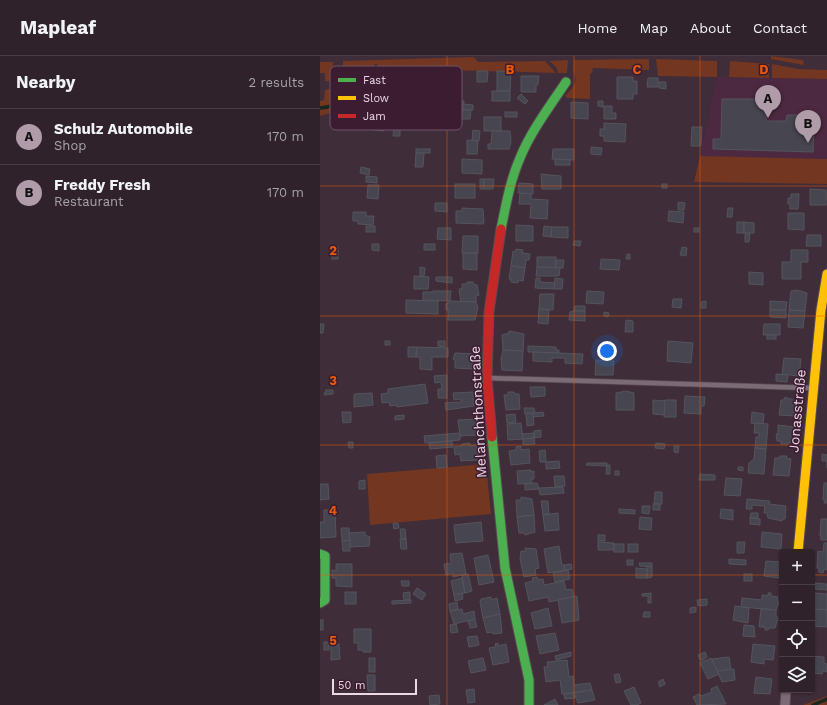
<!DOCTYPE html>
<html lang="en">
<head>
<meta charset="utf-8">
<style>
	:root { --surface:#2f222b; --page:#3b2f37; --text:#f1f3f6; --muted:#a7a4a9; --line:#4a3f47; --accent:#b09ca9 }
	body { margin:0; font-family:"Work Sans",sans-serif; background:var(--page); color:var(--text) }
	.controls { position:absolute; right:12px; bottom:12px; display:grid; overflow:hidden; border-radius:4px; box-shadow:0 1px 3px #0004 }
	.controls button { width:36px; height:36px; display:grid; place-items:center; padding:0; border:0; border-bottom:1px solid var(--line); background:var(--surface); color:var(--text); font:20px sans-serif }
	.scale { position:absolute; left:12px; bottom:10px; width:85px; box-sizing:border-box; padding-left:4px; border:2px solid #edd8e5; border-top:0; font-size:11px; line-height:14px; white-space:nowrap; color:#edd8e5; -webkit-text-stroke:3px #3b1c31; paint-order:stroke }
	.you { position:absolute; left:287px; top:295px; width:14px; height:14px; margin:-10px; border:3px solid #fff; border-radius:50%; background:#1a73e8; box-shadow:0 0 0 6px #1a73e833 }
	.badge { display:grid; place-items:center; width:26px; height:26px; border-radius:50%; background:var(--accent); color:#111; font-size:13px; font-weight:700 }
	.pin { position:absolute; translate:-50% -33px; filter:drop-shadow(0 1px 2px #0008) }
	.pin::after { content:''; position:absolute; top:21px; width:14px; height:12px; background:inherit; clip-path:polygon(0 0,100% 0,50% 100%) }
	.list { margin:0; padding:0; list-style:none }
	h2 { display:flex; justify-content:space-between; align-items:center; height:52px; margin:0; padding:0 16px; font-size:17px }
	h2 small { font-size:13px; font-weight:400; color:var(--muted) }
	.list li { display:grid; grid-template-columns:26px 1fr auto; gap:12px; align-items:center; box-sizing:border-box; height:56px; padding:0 16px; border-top:1px solid var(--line) }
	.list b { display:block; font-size:15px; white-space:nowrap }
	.list p { margin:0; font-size:13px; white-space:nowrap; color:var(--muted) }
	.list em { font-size:13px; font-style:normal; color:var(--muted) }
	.icon { flex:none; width:22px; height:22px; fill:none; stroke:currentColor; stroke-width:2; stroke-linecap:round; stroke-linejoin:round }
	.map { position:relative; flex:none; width:507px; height:649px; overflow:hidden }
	header { display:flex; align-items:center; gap:24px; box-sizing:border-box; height:56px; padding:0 20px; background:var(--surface); border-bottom:1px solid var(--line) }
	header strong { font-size:19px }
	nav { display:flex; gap:22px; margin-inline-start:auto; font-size:14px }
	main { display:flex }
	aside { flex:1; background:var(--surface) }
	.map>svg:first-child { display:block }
	.built { fill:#4d2941 }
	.green { fill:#723621 }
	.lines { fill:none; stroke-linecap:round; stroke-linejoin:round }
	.stream { stroke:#182820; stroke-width:3.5 }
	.building { fill:#474650; stroke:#54545d }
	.lane-casing { stroke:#584953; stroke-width:6 }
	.street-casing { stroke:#584953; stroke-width:11 }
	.fast-casing { stroke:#584953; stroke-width:11 }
	.slow-casing { stroke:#584953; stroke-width:11 }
	.jam-casing { stroke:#584953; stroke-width:11 }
	.lane { stroke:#7a6b74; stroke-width:4.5 }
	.street { stroke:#7a6b74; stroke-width:9 }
	.fast { stroke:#4caf50; stroke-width:9 }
	.slow { stroke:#ffc107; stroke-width:9 }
	.jam { stroke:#c62828; stroke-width:9 }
	.grid { fill:none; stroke:#e8590c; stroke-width:1; stroke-opacity:0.55 }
	.labels { text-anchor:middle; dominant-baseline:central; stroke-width:3; stroke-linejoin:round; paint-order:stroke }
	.street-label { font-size:14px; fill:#edd8e5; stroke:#3b1c31 }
	.key { fill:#3b1c31; stroke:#705467; stroke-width:1 }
	.key-label { font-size:11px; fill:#edd8e5 }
	.grid-label { font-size:13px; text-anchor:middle; font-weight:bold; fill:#e8590c; stroke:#3b1c31; stroke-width:3; stroke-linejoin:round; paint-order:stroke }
</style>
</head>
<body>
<header>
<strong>Mapleaf</strong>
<nav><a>Home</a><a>Map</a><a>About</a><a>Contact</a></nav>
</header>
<main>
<aside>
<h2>Nearby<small>2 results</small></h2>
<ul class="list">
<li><span class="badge">A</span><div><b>Schulz Automobile</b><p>Shop</p></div><em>170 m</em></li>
<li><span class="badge">B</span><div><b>Freddy Fresh</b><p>Restaurant</p></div><em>170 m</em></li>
</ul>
</aside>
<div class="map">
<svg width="507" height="649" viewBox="0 0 507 649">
	<rect width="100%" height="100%" fill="#3f2d39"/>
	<!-- built -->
	<polygon class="built" points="397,21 507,23 507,103 380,100"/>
	<!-- green -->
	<g class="green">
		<polygon points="451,0 483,4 484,9 451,3"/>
		<path d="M 154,1 L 158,6 L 225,5 L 236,17 L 62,12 C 43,36 31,52 0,60 L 0,45 L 4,44 L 5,34 C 22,32 23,20 23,5 Z"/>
		<path d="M 329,3 L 329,14 L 273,12 L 272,17 L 270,18 L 270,43 L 247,42 L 245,40 C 265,20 250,24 254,4 Z"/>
		<polygon points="336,3 397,5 397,21 338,20"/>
		<polygon points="248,4 247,17 238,17 236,11 229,5"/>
		<polygon points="410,5 449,8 449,22 409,21"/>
		<polygon points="0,6 13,6 13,19 9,25 5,25 5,17 0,17"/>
		<polygon points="452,8 478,13 507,14 507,23 452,22"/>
		<polygon points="380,100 507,103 507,128 374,126"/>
		<polygon points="166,408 171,458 50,469 47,418"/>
		<polygon points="507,640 507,649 483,649"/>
	</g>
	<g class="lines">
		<!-- stream -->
		<g class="stream">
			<path d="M 0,52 C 24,51 42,27 56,10"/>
			<polyline points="493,649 507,643"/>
		</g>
	</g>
	<!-- building -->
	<g class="building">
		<polygon points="157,15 168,15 167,26 157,26"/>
		<polygon points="177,15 191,16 190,35 177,35"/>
		<polygon points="201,20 219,20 218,29 216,29 216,36 201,36"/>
		<polygon points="297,21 313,21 313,25 317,25 317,38 313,38 313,43 297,43"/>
		<polygon points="328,22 338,22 338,31 327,31"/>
		<polygon points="339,26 346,26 346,33 339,32"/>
		<rect x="172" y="35" width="18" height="10"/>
		<polygon points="201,38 208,45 205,48 197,42"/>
		<polygon points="402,43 447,43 446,65 466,65 467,59 494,59 493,96 393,93 393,83 401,83"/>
		<polygon points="137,45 144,45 143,54 136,54"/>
		<polygon points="278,45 283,45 283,51 278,50"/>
		<polygon points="251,46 268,47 268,63 251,62"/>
		<polygon points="143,48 153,49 153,54 143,54"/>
		<polygon points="284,50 292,50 292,57 296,57 296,63 284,63"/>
		<polygon points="137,54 151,54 150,63 137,63"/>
		<rect x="185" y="56" width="12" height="5"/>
		<rect x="164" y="61" width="17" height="14"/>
		<polygon points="284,67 306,68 305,86 284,85 284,80 280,80 280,73 284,73"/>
		<polygon points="55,71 64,72 64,75 54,74"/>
		<polygon points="372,71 382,71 381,90 371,90"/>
		<polygon points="74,72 80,72 80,80 73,80"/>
		<polygon points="153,74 160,75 159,85 152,84"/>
		<polygon points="172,75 190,75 191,86 189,93 168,93 168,88 171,88"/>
		<polygon points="147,84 158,85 157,98 147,98"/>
		<polygon points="271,91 282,92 281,99 271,98"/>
		<rect x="96" y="93" width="14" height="4"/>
		<polygon points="233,93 254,93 254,104 232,103"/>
		<polygon points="96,97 104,97 103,111 95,111"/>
		<polygon points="142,103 162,104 162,118 142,117"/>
		<polygon points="235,103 250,104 250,109 235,109"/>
		<polygon points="41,111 50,113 49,119 40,117"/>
		<polygon points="221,118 241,120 241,133 222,133"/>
		<polygon points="46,120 57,121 57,127 46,126"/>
		<rect x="160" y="123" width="4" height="10"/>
		<polygon points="164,123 174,123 173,133 164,133"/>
		<polygon points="199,127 213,128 213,138 198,137"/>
		<rect x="135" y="128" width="20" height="14"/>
		<rect x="342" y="128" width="5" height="4"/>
		<polygon points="48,129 59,129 58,143 47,142"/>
		<polygon points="490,133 506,134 506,149 490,149"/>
		<polygon points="200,137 211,138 211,143 228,144 227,163 210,162 211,148 199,148"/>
		<polygon points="471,138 479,138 478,153 470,153 470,148 468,148 468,142 471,142"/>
		<polygon points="358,146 365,147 364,154 358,154"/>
		<polygon points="115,147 127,147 127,156 115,155"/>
		<polygon points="142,152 163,153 164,166 163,168 136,167 136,155 142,155"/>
		<polygon points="408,152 413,152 412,161 407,161"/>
		<polygon points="349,155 364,156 363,167 348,165"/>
		<polygon points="33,156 46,156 46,160 54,160 53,169 38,168 38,165 33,165"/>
		<polygon points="468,157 484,157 484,174 468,173"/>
		<rect x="417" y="166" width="7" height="11"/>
		<polygon points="424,166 434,167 434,177 424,177"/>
		<polygon points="196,169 213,170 213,185 196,185"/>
		<rect x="46" y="170" width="9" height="6"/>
		<polygon points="224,170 232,171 231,181 223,180"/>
		<polygon points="232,171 248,171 248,182 231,181"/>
		<polygon points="118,172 131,172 131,184 117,183"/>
		<rect x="374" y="172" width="5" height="4"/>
		<polygon points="425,178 430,178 429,186 425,186"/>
		<polygon points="487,179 501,179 501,190 486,190"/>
		<polygon points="143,180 158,180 158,197 142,197"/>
		<polygon points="254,185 261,185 260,190 253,189"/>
		<polygon points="52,188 59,188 59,195 52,194"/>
		<rect x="104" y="188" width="11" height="6"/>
		<rect x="12" y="191" width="6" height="12"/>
		<polygon points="362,191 367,192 366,200 360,199"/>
		<polygon points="196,193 203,194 202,197 210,198 209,204 206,204 205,212 191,210 193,195 195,196"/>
		<polygon points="471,194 488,194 488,206 481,206 481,223 462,223 462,206 471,206"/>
		<polygon points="143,197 157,197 157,214 143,213"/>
		<polygon points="307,198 310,198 310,203 306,203"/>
		<polygon points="217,201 236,201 236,212 217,211"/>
		<polygon points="281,203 300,204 299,214 280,213"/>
		<polygon points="236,204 244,204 243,212 236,212"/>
		<polygon points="191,210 205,212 203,225 198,224 198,227 191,226 191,223 189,223"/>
		<polygon points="100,211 105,212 104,220 100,220"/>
		<polygon points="217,211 240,212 239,220 216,220"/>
		<polygon points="429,216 443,217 443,229 429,228"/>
		<polygon points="94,220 109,221 108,233 94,233"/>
		<polygon points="116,221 132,221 132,227 116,225"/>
		<polygon points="216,222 220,222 220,226 235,227 234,233 215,232"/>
		<polygon points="235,222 243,223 242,233 234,233"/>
		<polygon points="147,226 153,226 153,228 157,229 159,239 156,240 156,246 141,246 139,233 142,233 142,228 147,228"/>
		<polygon points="477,234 487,237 485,255 469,254 471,235"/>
		<polygon points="113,235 131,235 130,245 103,244 103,236 113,236"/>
		<polygon points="267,235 284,236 283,248 266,247"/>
		<polygon points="220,238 234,238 233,254 219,253"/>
		<polygon points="353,243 362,243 361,252 352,251"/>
		<polygon points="86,244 118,245 118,258 86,257"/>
		<polygon points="129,245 156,246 158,251 155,264 128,264 129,254 126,254 126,248 129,247"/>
		<polygon points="386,245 386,252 381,252 381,246"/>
		<polygon points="450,245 467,246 466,254 450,254"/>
		<polygon points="255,250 265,250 265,255 254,255"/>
		<polygon points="219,253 229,254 228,268 218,267"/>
		<polygon points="450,254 466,254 466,262 450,261"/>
		<polygon points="469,254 485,255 483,272 468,271"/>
		<polygon points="254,255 265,255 265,265 249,264 250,256"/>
		<polygon points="284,256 289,257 288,261 284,260"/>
		<polygon points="306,264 313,265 313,276 305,276"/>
		<polygon points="0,268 4,268 3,277 0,277"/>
		<polygon points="444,268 460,268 460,279 443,279"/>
		<polygon points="189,275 204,278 203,295 183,294 182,279 189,277"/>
		<rect x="447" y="279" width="9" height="4"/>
		<rect x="65" y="285" width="5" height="4"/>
		<polygon points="118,285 125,285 125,291 118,290"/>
		<polygon points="348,285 373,287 371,307 347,305"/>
		<polygon points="208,290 236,291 236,294 239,294 239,297 208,296"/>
		<polygon points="88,291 97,291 96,301 88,301"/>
		<polygon points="97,291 128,292 128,301 112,301 112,314 100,313 100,301 96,301"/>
		<polygon points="183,294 203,295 202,315 182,314 181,303"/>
		<polygon points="213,296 263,298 262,308 245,307 245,302 232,302 232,306 213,305"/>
		<polygon points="135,297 155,298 154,313 135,312 135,305 133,303"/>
		<polygon points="464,302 481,303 479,320 462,318"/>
		<polygon points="276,304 294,305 293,319 275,319"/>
		<polygon points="456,318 468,319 467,326 456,325"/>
		<polygon points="127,319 127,342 118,342 118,333 122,333 121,326 115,327 114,320"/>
		<polygon points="105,328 108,347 77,351 77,349 70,350 69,346 62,347 61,338 68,337 68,333"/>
		<polygon points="210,331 225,331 225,340 211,341"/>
		<polygon points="6,334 13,334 13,338 4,339"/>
		<polygon points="306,335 314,337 314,354 296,354 296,337"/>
		<polygon points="153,336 154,350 126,354 125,347 141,346 141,343 134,344 133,337"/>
		<polygon points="188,336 194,336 195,338 199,338 200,353 186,354 184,339 188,339"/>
		<polygon points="52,337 53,349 34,351 34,338"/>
		<polygon points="365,340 385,341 384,350 381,350 381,358 364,357"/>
		<polygon points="465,341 476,345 475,360 459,359 461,344 464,344"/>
		<polygon points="333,344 345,345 345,359 333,358"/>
		<polygon points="345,344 356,344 356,361 344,361"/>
		<polygon points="204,352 214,352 215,357 205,358"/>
		<polygon points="22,356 31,356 31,366 23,367"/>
		<polygon points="223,356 224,360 213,361 213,357"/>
		<polygon points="432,356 444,358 443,368 431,367"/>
		<polygon points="213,357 214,369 207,370 206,358"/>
		<polygon points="195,358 196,366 187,367 186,359"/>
		<polygon points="84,359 84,363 75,364 75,360"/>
		<polygon points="156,363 157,379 140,380 138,364"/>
		<polygon points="201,367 203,383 188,384 187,368"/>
		<polygon points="435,367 448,368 446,393 435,392 436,381 439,381 439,377 434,377"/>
		<polygon points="458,369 474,371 472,386 469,386 469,388 461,388 461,385 457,385 456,378 458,378"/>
		<polygon points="221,374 221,381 214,382 214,375"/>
		<polygon points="140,377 140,384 105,387 104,380"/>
		<polygon points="214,377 214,382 203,383 202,378"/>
		<polygon points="214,382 215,388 203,389 203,383"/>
		<polygon points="132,385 133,391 110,393 109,387"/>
		<polygon points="28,386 33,386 33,392 29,392"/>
		<polygon points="150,387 150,390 156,389 159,402 158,404 141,405 140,398 135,399 134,391 142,390 142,388"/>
		<polygon points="336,387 345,388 344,393 335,392"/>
		<polygon points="201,390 201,394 209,393 210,407 191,409 189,395 196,394 196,391"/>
		<polygon points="354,390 359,390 358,397 354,396"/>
		<polygon points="435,392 446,393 444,418 428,417 429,407 434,403"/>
		<polygon points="225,394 226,406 220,406 219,395"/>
		<polygon points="502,398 507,399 507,412 507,405 502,405"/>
		<polygon points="126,399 127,411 117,412 116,400"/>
		<polygon points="460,400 467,400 466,402 471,403 469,420 453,419 455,402 460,402"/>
		<polygon points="239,405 240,412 226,413 226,406"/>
		<polygon points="267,407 287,407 287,410 266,409"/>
		<polygon points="287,409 290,409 290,418 286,418"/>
		<polygon points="418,411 423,411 423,415 418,414"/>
		<polygon points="211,414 211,416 214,415 214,423 211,423 212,427 198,428 197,415"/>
		<rect x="295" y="415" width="4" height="4"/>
		<polygon points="380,418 395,419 395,424 379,424"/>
		<polygon points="234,420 244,420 245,430 235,431"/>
		<polygon points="406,422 422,423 420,440 404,439"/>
		<polygon points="45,424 45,433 39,433 39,425"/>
		<polygon points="217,427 219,433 205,434 205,428"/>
		<polygon points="504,427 507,427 507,447 504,447 505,444 503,444"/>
		<polygon points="0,428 8,428 9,443 0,444"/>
		<polygon points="243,431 244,437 220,439 219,432"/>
		<polygon points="335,436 342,436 342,448 334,448"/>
		<polygon points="201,441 212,443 214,459 197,461 196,444 201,444"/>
		<polygon points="427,443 450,445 449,448 466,450 465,463 463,463 462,465 448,462 447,457 444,457 445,450 432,449 432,453 426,453"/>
		<polygon points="221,445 228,445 229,458 223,459"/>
		<rect x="333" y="448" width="7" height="6"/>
		<polygon points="322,450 330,450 329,458 322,457"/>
		<polygon points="299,453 315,454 315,458 299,457"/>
		<polygon points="401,453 413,454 413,464 400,462"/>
		<polygon points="4,454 15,454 16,481 0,482 0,466 4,466"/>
		<polygon points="238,457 239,474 225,475 223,459"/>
		<polygon points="431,457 438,457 438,462 430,462"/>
		<polygon points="214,459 215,476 205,479 204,477 199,477 197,461"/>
		<polygon points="320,461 332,462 331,474 319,473"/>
		<polygon points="430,462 440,463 440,469 430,468"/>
		<polygon points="501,463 507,463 507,484 501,484 501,480 500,480"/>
		<polygon points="161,466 163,485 136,487 134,469"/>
		<polygon points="73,467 78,467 79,472 74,473"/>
		<polygon points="21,472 29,472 30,484 22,485"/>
		<polygon points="80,473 85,473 86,483 81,483"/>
		<polygon points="45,476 45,479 50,481 49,490 30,491 29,477"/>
		<polygon points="442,476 462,478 461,493 441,491"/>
		<rect x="278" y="479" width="7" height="6"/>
		<polygon points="80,483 86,483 87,493 81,493"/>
		<polygon points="30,484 30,495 23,495 22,485"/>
		<polygon points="278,486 294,487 294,494 278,494"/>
		<polygon points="417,486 425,486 424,497 417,497"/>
		<polygon points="504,487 507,487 507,514 504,513 503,517 499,516 499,512 497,512 498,495 503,496"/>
		<rect x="294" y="488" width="10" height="8"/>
		<rect x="308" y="488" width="10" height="8"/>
		<polygon points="239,490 242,509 244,509 245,514 228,517 224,493"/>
		<polygon points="205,492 216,493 219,512 215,513 216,519 204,521 200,503 201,495 206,495"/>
		<polygon points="142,497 146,518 133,521 133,517 126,519 124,508 131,507 130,498"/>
		<polygon points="168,499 174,526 159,529 154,502"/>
		<polygon points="409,503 426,504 426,509 409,508"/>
		<rect x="307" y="504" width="6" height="5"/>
		<polygon points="446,505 461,506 459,522 444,520"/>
		<polygon points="319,507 332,507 332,511 320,510"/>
		<polygon points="16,508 32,508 32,531 16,530 16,522 12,522 12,514 16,515"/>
		<polygon points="251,508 252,513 245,514 244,509"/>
		<polygon points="327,510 332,511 332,521 327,522"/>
		<polygon points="316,512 327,513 327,522 316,522"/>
		<polygon points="248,514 250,523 235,526 233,517"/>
		<polygon points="148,518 152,535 145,537 142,519"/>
		<rect x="424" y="518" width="8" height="7"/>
		<polygon points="217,521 218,524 223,523 224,529 244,525 246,534 252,533 254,541 229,546 228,541 209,545 205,527 213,525 212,522"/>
		<polygon points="142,522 145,537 134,539 131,525"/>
		<polygon points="81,525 89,525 89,530 82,530"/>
		<polygon points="495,527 507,528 507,534 495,533"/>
		<polygon points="97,532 106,538 102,544 93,538"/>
		<rect x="25" y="536" width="11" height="12"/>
		<polygon points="90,536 90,544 84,544 83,537"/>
		<polygon points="142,537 143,543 135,545 134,539"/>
		<polygon points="331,537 331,547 328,547 328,540 322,540 322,538"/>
		<polygon points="448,537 451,537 451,540 458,541 457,545 459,546 456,554 421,551 422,542 442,544 442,539 448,540"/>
		<polygon points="495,537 507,538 507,554 493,553"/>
		<polygon points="257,540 259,564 242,567 238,544"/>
		<polygon points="171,541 171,544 177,542 180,558 163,562 160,546 161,543"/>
		<polygon points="387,543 387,549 378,550 377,544"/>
		<polygon points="91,544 91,547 72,548 72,545"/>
		<polygon points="137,546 138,553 130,555 129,548"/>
		<polygon points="415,550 429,552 428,567 413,564"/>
		<polygon points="376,551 376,556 370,557 370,552"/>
		<polygon points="228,552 232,570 215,573 211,557"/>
		<polygon points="142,553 143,558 154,555 155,563 134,568 130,555"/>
		<polygon points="441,553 456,554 456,560 458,562 455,572 449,572 448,574 445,574 445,571 439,571"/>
		<polygon points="493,553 507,554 507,571 492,570"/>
		<polygon points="324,556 330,556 330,561 323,561"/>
		<polygon points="180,558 182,577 173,578 173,576 167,577 163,562"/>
		<polygon points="155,563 157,571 150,572 148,565"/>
		<rect x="0" y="564" width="3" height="10"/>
		<polygon points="136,568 138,576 131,577 130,569"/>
		<polygon points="424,569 434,570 435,581 423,580"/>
		<polygon points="34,573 51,573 51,596 43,596 43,594 38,594 38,587 34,587"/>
		<polygon points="235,577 239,594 220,598 216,580"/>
		<polygon points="157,580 159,589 149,591 147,581"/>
		<rect x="4" y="586" width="5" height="8"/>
		<polygon points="178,587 178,590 186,588 189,606 173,609 169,592 176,591 175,588"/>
		<polygon points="19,588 20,603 11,604 11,589"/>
		<polygon points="433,588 455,590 453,604 444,603 444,608 431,606"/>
		<polygon points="251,596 251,600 236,604 235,600"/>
		<polygon points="385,596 387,601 381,605 378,599"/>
		<polygon points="492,600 504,601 504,607 507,608 507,616 503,615 502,618 492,617"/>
		<polygon points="409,601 411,614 397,615 392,603"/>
		<rect x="49" y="602" width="6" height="14"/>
		<polygon points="163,602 166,614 151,617 148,605"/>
		<polygon points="391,602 399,618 388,623 380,607"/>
		<polygon points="247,604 249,621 253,620 254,629 270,627 272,634 242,638 240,624 226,626 224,611 228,611 227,606"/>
		<polygon points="414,613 415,624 402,626 397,615"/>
		<polygon points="299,618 301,626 296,627 294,619"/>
		<polygon points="47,619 55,619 55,635 48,635"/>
		<polygon points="436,621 452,623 450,638 434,637"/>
		<polygon points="343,623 345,628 340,631 338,626"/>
		<polygon points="397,630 406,648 377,649 373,641 379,638 381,640 392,636 391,633"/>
		<polygon points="314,631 321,647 317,649 311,649 304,635"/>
		<polygon points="154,633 155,646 148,647 146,634"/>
		<polygon points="272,634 275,644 258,647 254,637"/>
		<polygon points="254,637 255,642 245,643 244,638"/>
		<polygon points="119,639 120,648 110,649 109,640"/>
		<polygon points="235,643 238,649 224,649"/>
	</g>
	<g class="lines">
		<!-- lane casing -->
		<g class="lane-casing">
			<polyline id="lane" points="169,322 492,332"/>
		</g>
		<!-- street casing -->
		<g class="street-casing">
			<polyline id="street" points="465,649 466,634"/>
		</g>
		<!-- fast casing -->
		<g class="fast-casing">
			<g id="fast">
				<path d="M 181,173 C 186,149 190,125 200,102 C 211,75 230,50 246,26"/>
				<polyline points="172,381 185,512 209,624 209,649"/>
				<polyline points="0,498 5,500 5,544 0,547"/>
			</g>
		</g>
		<!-- slow casing -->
		<g class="slow-casing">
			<polyline id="slow" points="478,496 501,254 507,218"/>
		</g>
		<!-- jam casing -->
		<g class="jam-casing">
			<polyline id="jam" points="172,381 167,322 169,256 181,173"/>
		</g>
		<!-- lane -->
		<use href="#lane" class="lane"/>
		<!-- street -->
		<use href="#street" class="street"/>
		<!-- fast -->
		<use href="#fast" class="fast"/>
		<!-- slow -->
		<use href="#slow" class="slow"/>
		<!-- jam -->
		<use href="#jam" class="jam"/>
	</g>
	<!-- grid -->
	<path class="grid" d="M 127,0 L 127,649M 254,0 L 254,649M 380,0 L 380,649M 0,130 L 507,130M 0,260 L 507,260M 0,389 L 507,389M 0,519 L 462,519M 492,519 L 507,519"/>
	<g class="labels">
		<!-- street labels -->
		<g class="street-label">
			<text transform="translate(477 355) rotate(-85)">Jonasstraße</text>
			<text transform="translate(158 356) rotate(-93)">Melanchthonstraße</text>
		</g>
	</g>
	<!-- legend -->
	<rect x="10" y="10" width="132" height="64" rx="6" class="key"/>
	<rect x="18" y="22" width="18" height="4" fill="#4caf50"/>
	<rect x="18" y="40" width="18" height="4" fill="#ffc107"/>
	<rect x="18" y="58" width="18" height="4" fill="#c62828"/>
	<g class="key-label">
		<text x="43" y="28">Fast</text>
		<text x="43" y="46">Slow</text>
		<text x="43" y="64">Jam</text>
	</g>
	<g class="grid-label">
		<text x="190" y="18">B</text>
		<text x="317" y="18">C</text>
		<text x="444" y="18">D</text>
		<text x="13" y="199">2</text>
		<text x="13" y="329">3</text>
		<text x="13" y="459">4</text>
		<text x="13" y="589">5</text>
	</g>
</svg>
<div class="controls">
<button>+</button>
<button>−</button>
<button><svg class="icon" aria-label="locate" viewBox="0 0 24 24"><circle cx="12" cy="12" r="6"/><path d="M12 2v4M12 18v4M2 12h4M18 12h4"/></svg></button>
<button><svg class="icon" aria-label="layers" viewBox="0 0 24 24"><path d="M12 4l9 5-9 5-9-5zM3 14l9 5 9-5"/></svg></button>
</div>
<div class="scale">50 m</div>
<div class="you"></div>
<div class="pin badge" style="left:448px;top:62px">A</div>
<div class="pin badge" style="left:488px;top:87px">B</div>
</div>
</main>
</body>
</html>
